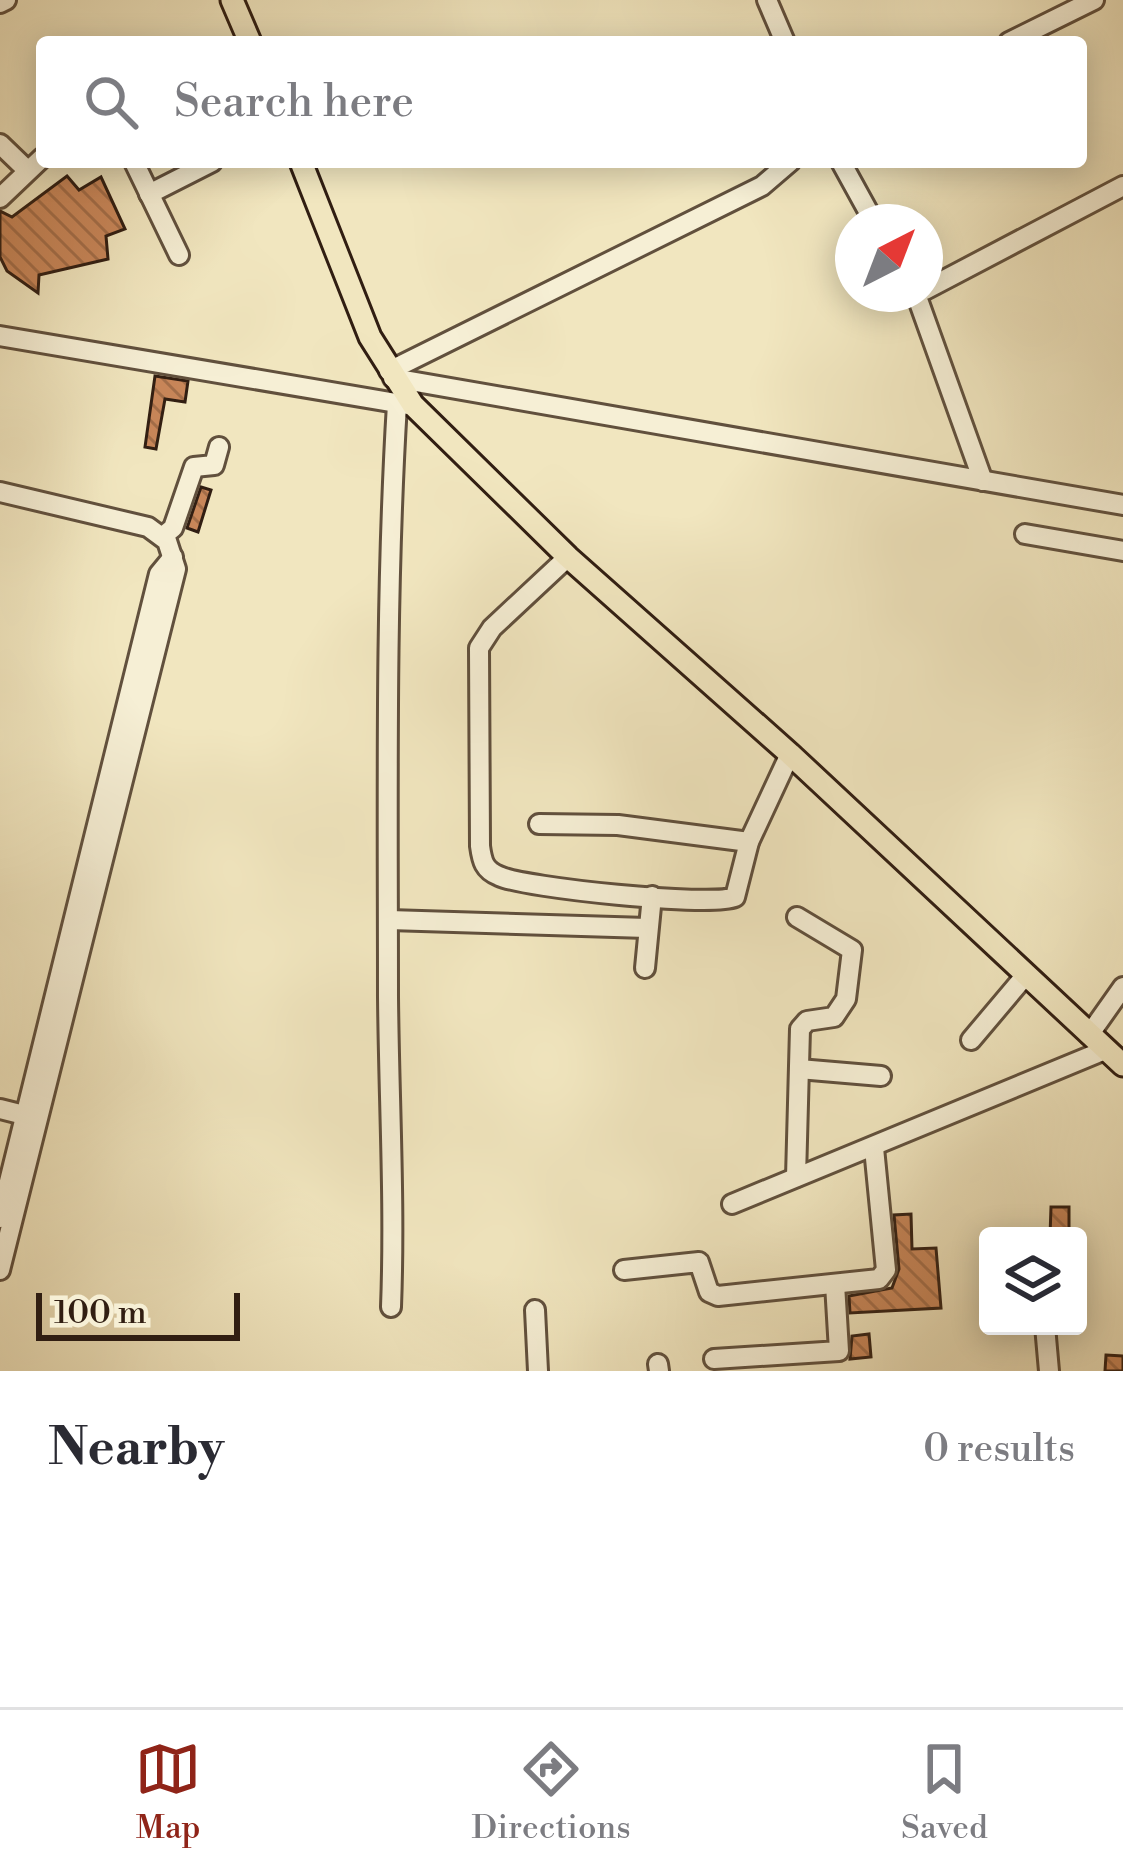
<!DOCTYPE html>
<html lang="en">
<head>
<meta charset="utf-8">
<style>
	:root { --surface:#fff; --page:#f7f7f7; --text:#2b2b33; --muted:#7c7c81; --line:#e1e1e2; --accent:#8f2418 }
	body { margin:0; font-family:"Libre Bodoni",serif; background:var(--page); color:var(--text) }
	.controls { position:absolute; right:36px; bottom:36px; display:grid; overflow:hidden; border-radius:12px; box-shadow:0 6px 30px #0003 }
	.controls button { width:108px; height:108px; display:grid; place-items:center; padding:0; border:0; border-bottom:3px solid var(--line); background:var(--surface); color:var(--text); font:60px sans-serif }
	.compass { position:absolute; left:835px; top:204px; width:108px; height:108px; border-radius:50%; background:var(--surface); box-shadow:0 6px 30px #0003; rotate:42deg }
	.scale { position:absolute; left:36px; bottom:30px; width:204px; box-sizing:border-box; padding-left:12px; border:6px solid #311e12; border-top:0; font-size:33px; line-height:42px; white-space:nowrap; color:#311e12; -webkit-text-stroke:9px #f6efd5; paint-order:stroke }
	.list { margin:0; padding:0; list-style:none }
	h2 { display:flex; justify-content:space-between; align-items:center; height:156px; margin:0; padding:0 48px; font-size:51px }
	h2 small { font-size:39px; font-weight:400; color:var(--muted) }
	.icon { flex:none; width:66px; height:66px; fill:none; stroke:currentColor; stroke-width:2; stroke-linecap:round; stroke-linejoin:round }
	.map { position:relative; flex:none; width:1123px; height:1371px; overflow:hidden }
	.search { position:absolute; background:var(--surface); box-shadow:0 6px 30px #0003; left:36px; right:36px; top:36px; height:132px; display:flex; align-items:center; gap:30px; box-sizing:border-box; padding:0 42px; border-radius:12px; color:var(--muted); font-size:45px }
	.sheet { height:336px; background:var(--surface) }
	nav { display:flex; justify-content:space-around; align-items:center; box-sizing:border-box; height:168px; border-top:3px solid var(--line); background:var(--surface); font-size:33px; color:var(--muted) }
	nav a { display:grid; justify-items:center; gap:6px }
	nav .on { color:var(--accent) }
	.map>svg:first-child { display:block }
	.building { fill:url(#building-back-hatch); stroke:#311e12; stroke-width:3 }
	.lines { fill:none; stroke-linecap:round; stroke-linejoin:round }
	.minor-casing { stroke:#61503d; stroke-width:24 }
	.major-casing { stroke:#311e12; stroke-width:27 }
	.minor { stroke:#f6efd5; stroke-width:18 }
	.major { stroke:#f1e6bf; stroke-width:21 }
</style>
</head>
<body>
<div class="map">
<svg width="1123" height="1371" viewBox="0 0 1123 1371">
	<defs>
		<pattern id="building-back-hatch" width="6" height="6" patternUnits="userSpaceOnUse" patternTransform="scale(3)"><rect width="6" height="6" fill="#c88659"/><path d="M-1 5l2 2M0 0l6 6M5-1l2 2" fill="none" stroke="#a36d48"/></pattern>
	</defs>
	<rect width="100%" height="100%" fill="#f1e6bf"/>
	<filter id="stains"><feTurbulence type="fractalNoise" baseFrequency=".00167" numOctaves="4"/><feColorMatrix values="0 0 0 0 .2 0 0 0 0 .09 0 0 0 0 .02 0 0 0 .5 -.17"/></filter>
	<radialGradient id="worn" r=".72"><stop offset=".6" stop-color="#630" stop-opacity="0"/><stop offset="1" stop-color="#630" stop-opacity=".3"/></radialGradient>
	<!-- building -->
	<g class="building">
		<polygon points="67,176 79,190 101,177 125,229 106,236 108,259 39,275 38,293 7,271 0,257 0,211 12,217"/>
		<polygon points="155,376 188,381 185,402 165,399 156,449 145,447"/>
		<polygon points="201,487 211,490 198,532 187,528"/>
		<polygon points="1051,1207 1069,1207 1069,1236 1050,1236"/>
		<polygon points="911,1214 912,1249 936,1248 941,1308 850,1313 849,1296 892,1288 899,1269 894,1215"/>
		<polygon points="869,1334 871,1357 850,1359 852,1336"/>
		<polygon points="1106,1355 1123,1356 1123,1371 1105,1371"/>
	</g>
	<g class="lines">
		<!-- minor casing -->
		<g class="minor-casing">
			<g id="minor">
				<polyline points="767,0 785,42"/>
				<polyline points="0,3 6,0"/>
				<polyline points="1009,42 1094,0"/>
				<polyline points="0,144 27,170"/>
				<polyline points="134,162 179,255"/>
				<polyline points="841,162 874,222"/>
				<polyline points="149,194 212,162"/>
				<polyline points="0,198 42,158"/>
				<polyline points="925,290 1123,186"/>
				<polyline points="916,294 983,481"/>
				<polyline points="0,336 408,405"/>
				<polyline points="389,371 762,186 790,162"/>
				<polyline points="393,378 1123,505"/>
				<polyline points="0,492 148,527 167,541 176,569 0,1270"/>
				<polyline points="1025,534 1123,551"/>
				<polyline points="163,536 173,528 194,467 214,465 219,447"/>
				<path d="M 568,557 L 492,628 L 479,648 L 480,846 C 482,861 484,870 499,876 C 525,888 710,907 735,897 L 749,842 L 790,754"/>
				<polyline points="539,824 618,825 749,842"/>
				<polyline points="389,920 647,928"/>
				<polyline points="645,968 652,896"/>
				<polyline points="1089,1035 1123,987"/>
				<polyline points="971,1040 1025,976"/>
				<polyline points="799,1069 881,1076"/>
				<polyline points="0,1109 36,1118"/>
				<polyline points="796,1177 800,1029 807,1021 834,1017 846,999 852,950 797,917"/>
				<polyline points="732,1204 1105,1050"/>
				<polyline points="0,1218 159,574 173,557"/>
				<polyline points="624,1270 699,1262 709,1292 718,1296 879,1279 886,1270 874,1148"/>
				<path d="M 391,1307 C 395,1203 389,1101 388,997 C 388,799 385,601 397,404"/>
				<polyline points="535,1310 538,1371"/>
				<polyline points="1045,1326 1049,1371"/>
				<polyline points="714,1359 839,1351 835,1284"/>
				<polyline points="658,1364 659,1371"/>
			</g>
		</g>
		<!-- major casing -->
		<g class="major-casing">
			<g id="major">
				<polyline points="232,0 250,42"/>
				<polyline points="301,162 370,337 413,405 568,557 790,754 1123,1065"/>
			</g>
		</g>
		<!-- minor -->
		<use href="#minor" class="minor"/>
		<!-- major -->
		<use href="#major" class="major"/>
	</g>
	<rect width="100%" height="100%" filter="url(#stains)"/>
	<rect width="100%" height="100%" fill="url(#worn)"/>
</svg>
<div class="controls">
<button><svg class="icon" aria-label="layers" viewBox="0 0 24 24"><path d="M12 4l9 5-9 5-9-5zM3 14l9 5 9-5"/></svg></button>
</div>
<svg class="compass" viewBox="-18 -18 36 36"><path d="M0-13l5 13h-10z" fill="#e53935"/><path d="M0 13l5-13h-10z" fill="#7c7c81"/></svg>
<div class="scale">100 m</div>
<div class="search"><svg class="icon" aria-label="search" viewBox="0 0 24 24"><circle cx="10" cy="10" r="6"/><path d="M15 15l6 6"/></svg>Search here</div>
</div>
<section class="sheet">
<h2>Nearby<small>0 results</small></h2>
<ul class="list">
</ul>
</section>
<nav>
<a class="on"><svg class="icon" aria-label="map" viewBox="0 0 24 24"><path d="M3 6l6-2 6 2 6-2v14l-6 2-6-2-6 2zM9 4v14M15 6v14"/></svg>Map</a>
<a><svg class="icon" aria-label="directions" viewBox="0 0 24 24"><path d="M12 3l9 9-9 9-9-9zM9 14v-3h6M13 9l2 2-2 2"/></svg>Directions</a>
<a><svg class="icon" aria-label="saved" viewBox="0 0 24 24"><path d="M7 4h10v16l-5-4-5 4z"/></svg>Saved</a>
</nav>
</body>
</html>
